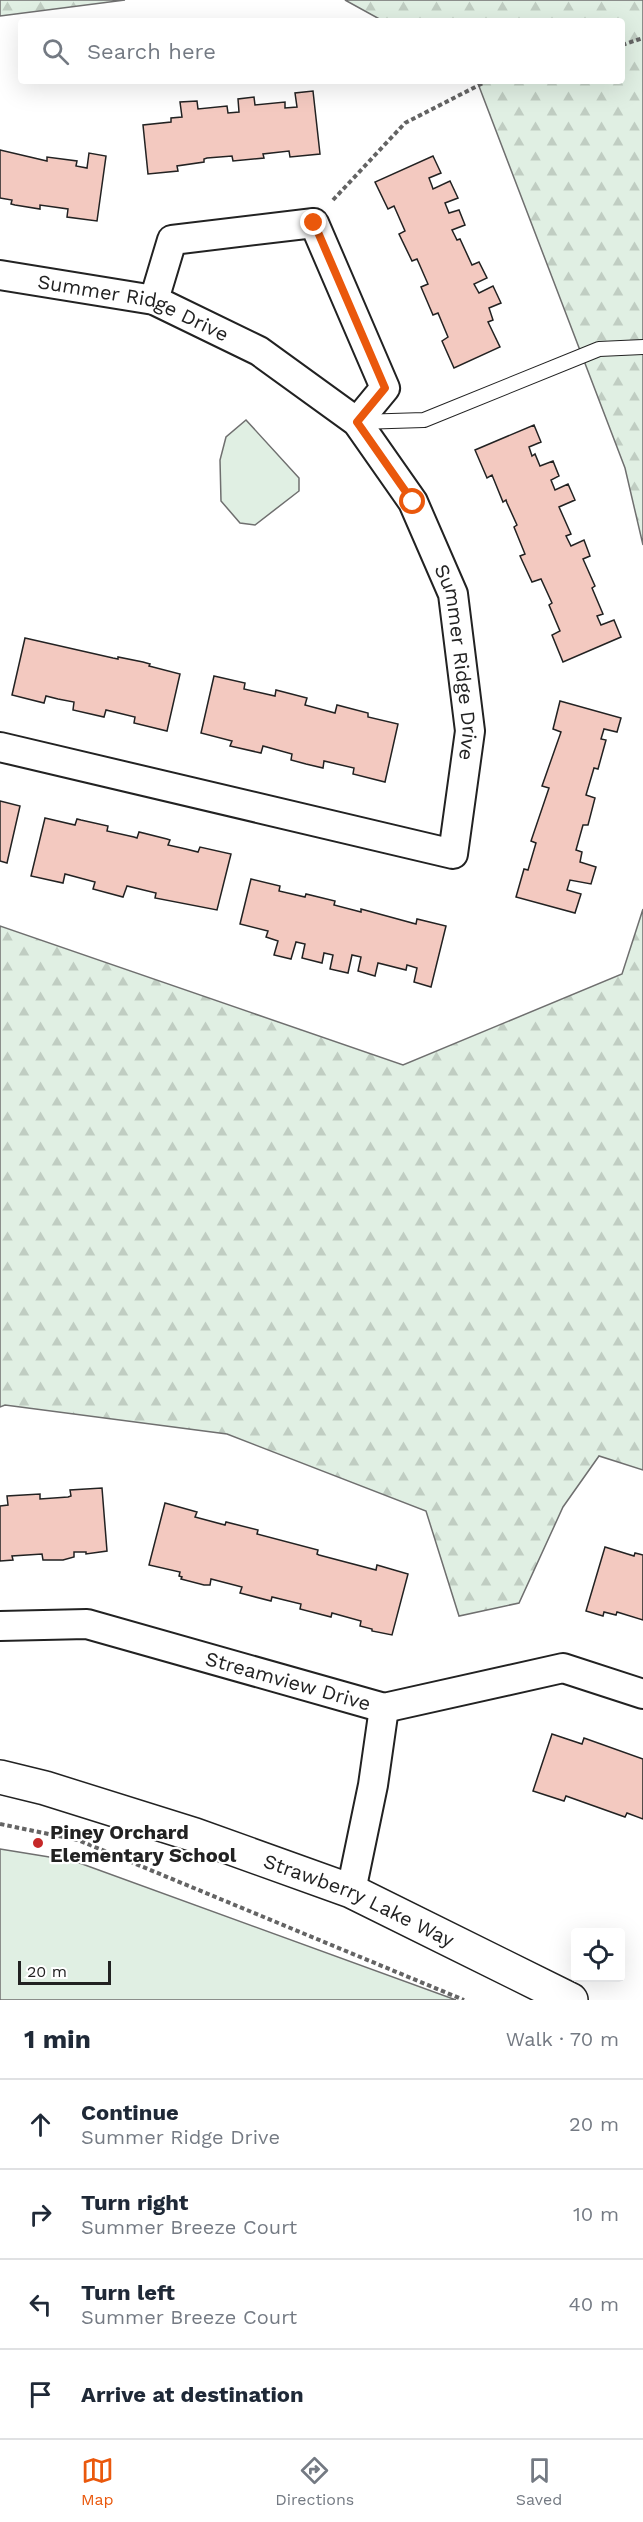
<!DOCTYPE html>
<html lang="en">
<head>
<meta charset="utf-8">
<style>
	:root { --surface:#fff; --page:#f6f6f7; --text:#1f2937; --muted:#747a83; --line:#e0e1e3; --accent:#ea580c }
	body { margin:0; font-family:"Work Sans",sans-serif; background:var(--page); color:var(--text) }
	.controls { position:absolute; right:18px; bottom:18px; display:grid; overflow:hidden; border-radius:6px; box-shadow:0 6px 24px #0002 }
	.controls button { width:54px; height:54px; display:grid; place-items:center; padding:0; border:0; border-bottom:2px solid var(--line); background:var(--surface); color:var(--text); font:30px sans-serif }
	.scale { position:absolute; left:18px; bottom:15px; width:93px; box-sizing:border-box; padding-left:6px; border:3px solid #222; border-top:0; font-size:16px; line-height:21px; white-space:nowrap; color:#222; -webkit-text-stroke:4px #fff; paint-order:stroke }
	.stop { position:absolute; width:18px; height:18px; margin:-14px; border:4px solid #ea580c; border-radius:50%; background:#fff }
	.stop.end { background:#ea580c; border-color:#fff; box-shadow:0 2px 6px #0008 }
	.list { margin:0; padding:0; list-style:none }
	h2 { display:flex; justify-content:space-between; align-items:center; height:78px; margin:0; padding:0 24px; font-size:26px }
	h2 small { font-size:20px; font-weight:400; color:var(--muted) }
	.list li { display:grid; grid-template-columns:39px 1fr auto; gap:18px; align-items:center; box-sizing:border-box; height:90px; padding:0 24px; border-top:2px solid var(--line) }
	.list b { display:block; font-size:22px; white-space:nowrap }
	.list p { margin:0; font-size:20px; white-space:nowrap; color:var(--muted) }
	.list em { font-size:20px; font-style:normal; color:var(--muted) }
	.icon { flex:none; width:33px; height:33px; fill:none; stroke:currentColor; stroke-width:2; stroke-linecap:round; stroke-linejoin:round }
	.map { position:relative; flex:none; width:643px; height:2000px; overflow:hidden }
	.search { position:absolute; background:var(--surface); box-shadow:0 6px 24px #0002; left:18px; right:18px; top:18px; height:66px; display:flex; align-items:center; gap:15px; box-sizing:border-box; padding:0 21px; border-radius:6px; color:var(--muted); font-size:22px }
	.sheet { height:438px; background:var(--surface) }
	nav { display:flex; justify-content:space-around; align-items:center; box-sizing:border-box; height:84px; border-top:2px solid var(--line); background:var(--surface); font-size:16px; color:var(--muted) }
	nav a { display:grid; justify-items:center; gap:3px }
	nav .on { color:var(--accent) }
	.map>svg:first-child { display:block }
	.forest { fill:url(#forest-firs); stroke:#6f6f6f; stroke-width:1.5 }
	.green { fill:#e0efe3; stroke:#6f6f6f; stroke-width:1.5 }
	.building { fill:#f3c9c0; stroke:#222; stroke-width:1.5 }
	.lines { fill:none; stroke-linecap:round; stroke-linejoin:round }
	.lane-casing { stroke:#222; stroke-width:16 }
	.street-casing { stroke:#222; stroke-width:32 }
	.secondary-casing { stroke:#222; stroke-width:36 }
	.path { stroke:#646464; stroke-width:4; stroke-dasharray:4.5 3; stroke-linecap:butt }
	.lane { stroke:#fff; stroke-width:14 }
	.street { stroke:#fff; stroke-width:28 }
	.secondary { stroke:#fff; stroke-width:33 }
	.route { stroke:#ea580c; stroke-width:8 }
	.poi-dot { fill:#c62828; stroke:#fff; stroke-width:2 }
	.labels { text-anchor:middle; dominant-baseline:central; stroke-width:4.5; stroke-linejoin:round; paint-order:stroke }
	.street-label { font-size:20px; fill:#222; stroke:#fff }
	.poi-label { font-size:20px; font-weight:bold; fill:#222; stroke:#fff; text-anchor:start }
</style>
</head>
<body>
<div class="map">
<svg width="643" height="2000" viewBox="0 0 643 2000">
	<defs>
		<pattern id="forest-firs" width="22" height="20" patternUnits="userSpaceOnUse" patternTransform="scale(1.5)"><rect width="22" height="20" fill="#e0efe3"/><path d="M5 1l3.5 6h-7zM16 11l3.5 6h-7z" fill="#c0cdc2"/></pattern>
	</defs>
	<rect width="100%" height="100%" fill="#fff"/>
	<!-- forest -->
	<g class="forest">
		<polygon points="0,0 125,0 0,16"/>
		<polygon points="345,0 643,0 643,545 625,468 477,81 622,81 622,21 383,21"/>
		<polygon points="643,909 643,1470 599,1456 563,1507 519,1603 459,1616 426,1511 227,1434 5,1405 0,1407 0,926 403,1065 622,974"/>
	</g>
	<!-- green -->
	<g class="green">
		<polygon points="246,420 299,478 299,491 255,525 240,523 221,501 220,460 226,437"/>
		<polygon points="0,1849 74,1861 456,2000 0,2000"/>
	</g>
	<!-- building -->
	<g class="building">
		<polygon points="313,91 320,154 290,157 289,151 263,154 264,158 233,161 232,156 207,158 204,159 204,162 177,166 178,171 148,174 143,125 171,122 171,118 182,117 180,102 197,101 198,109 227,106 228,113 239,112 238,99 254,97 255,105 285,102 285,108 297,107 295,93"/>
		<polygon points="0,150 47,161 47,157 77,161 76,166 87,168 89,153 106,156 97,221 67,217 68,209 40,205 40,209 15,205 11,204 12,200 0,198"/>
		<polygon points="433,156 441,173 429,178 432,186 433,189 450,181 458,198 445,203 449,213 459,210 465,225 452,230 457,240 460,239 472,265 479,262 487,278 474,284 479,293 493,286 501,303 489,308 493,320 488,322 500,347 454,368 442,341 448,337 438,313 433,315 421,287 428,284 417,259 412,261 399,234 405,231 394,206 388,209 375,182"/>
		<polygon points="534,425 541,442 529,447 532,456 535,454 540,466 553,461 559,476 551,480 555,490 568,484 575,500 559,507 571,534 566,536 571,546 584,540 590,556 583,559 595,586 592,588 603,614 597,616 601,625 614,620 621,637 563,662 552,635 560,631 549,605 552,603 541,579 532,582 520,556 525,554 514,527 517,525 507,503 506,500 503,502 492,475 487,478 475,450"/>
		<polygon points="25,638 113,658 118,659 118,657 143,662 150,664 149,666 180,674 167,731 134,723 135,717 106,710 104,717 73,710 74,702 58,699 46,696 44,703 12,695"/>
		<polygon points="214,676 245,683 244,689 275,696 276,690 307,698 305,705 335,713 337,705 368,713 368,717 398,724 385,782 353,774 354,768 324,761 323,768 306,764 291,760 292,754 263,746 261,753 230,746 232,741 201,733"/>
		<polygon points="560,701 621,718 617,732 604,729 601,739 606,740 598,769 594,768 586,795 595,798 588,825 583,825 576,850 582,852 580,862 596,867 591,884 570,880 567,890 581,894 575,913 516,897 524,869 528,870 536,843 531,841 549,788 542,786 561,732 553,729"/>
		<polygon points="0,801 20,806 7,863 0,861"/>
		<polygon points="45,818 75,825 77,819 81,820 108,826 107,831 134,837 137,838 139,832 167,839 170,840 168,845 186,849 198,852 200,847 231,854 217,910 155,898 156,893 127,886 123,897 93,889 95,882 65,874 63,883 31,876"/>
		<polygon points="251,879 280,886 279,891 305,897 306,894 335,901 334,905 361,912 361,909 416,924 417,919 446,926 431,987 414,982 417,968 407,965 406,970 378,963 375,976 358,971 361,957 352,955 348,973 330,969 333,955 324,953 322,963 302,958 305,944 296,942 291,959 274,955 278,941 266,937 268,931 240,924"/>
		<polygon points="102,1488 107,1551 86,1554 86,1552 74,1552 74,1557 63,1560 43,1560 42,1554 12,1556 13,1560 0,1561 0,1506 8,1505 7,1496 40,1494 40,1499 68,1497 71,1496 70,1490"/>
		<polygon points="165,1503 197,1512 195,1517 225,1525 226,1522 258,1530 257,1534 318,1550 317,1554 319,1555 376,1570 377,1565 408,1574 392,1635 372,1631 372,1629 360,1626 361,1621 332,1613 331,1617 300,1609 301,1604 272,1597 271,1601 240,1593 242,1587 211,1579 210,1585 204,1585 181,1579 182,1577 179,1576 180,1572 149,1565"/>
		<polygon points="605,1547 634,1556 635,1553 643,1555 643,1620 617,1612 616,1615 604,1612 603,1616 586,1611"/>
		<polygon points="552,1734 582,1744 584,1738 643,1759 643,1819 627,1813 625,1817 566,1796 564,1801 533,1791"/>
	</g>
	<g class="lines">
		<!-- lane casing -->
		<g class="lane-casing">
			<polyline id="lane" points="359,422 424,420 599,349 643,347"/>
		</g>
		<!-- street casing -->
		<g class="street-casing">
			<g id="street">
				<path id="s1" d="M 0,275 L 154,300 L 259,351 L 357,422 L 413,502 L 453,594 L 470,731 L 453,854 L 0,747"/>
				<polyline points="154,300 172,240 314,223 385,388 357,422"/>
				<path id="s2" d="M 0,1626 L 87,1624 L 384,1708 L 563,1668 L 643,1694"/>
				<polyline points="351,1891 373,1785 384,1708"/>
			</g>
		</g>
		<!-- secondary casing -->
		<g class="secondary-casing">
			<g id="secondary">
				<path id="s3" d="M 0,1777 L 45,1788 L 195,1835 L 351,1891 L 571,2000"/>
			</g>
		</g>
		<!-- path -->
		<g class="path">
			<polyline points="622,45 643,38"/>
			<polyline points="333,200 405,123 487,81"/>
			<polyline points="0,1824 78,1840 464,2000"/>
		</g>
		<!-- lane -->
		<use href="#lane" class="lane"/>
		<!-- street -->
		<use href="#street" class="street"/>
		<!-- secondary -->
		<use href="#secondary" class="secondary"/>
	</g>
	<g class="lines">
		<!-- route -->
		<polyline class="route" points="314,223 385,388 357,422 413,502"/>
	</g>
	<!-- markers -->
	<circle class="poi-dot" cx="38" cy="1843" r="6"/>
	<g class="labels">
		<!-- street labels -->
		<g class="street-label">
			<text stroke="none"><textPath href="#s1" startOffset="138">Summer Ridge Drive</textPath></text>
			<text stroke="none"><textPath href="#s1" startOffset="660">Summer Ridge Drive</textPath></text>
			<text stroke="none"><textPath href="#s2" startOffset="296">Streamview Drive</textPath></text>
			<text stroke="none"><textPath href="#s3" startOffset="380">Strawberry Lake Way</textPath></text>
		</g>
		<!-- poi labels -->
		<g class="poi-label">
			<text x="50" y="1832">Piney Orchard<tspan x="50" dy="23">Elementary School</tspan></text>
		</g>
	</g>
</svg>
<div class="controls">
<button><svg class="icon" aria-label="locate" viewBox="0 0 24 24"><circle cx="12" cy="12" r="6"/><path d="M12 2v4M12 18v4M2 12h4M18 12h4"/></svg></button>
</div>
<div class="scale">20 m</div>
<div class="stop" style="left:413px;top:502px"></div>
<div class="stop end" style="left:314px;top:223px"></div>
<div class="search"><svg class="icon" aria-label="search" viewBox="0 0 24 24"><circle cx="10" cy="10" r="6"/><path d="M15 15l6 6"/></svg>Search here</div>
</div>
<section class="sheet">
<h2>1 min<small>Walk · 70 m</small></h2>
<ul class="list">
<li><svg class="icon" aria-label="ahead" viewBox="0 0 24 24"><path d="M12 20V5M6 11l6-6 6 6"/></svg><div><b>Continue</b><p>Summer Ridge Drive</p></div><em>20 m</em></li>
<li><svg class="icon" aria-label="right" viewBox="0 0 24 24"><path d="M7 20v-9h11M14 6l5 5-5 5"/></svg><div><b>Turn right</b><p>Summer Breeze Court</p></div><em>10 m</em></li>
<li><svg class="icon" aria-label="left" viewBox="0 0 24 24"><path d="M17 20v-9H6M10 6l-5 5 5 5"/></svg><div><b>Turn left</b><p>Summer Breeze Court</p></div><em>40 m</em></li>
<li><svg class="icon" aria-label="arrive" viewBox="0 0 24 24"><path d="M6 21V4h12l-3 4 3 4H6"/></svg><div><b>Arrive at destination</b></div></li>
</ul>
</section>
<nav>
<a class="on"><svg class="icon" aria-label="map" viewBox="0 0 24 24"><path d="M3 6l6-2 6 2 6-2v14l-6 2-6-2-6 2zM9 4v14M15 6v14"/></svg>Map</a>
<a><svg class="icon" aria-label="directions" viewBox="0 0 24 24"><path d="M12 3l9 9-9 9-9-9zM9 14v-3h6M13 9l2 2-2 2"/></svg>Directions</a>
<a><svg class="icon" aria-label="saved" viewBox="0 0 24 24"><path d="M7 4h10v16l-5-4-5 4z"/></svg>Saved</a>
</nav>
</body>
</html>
